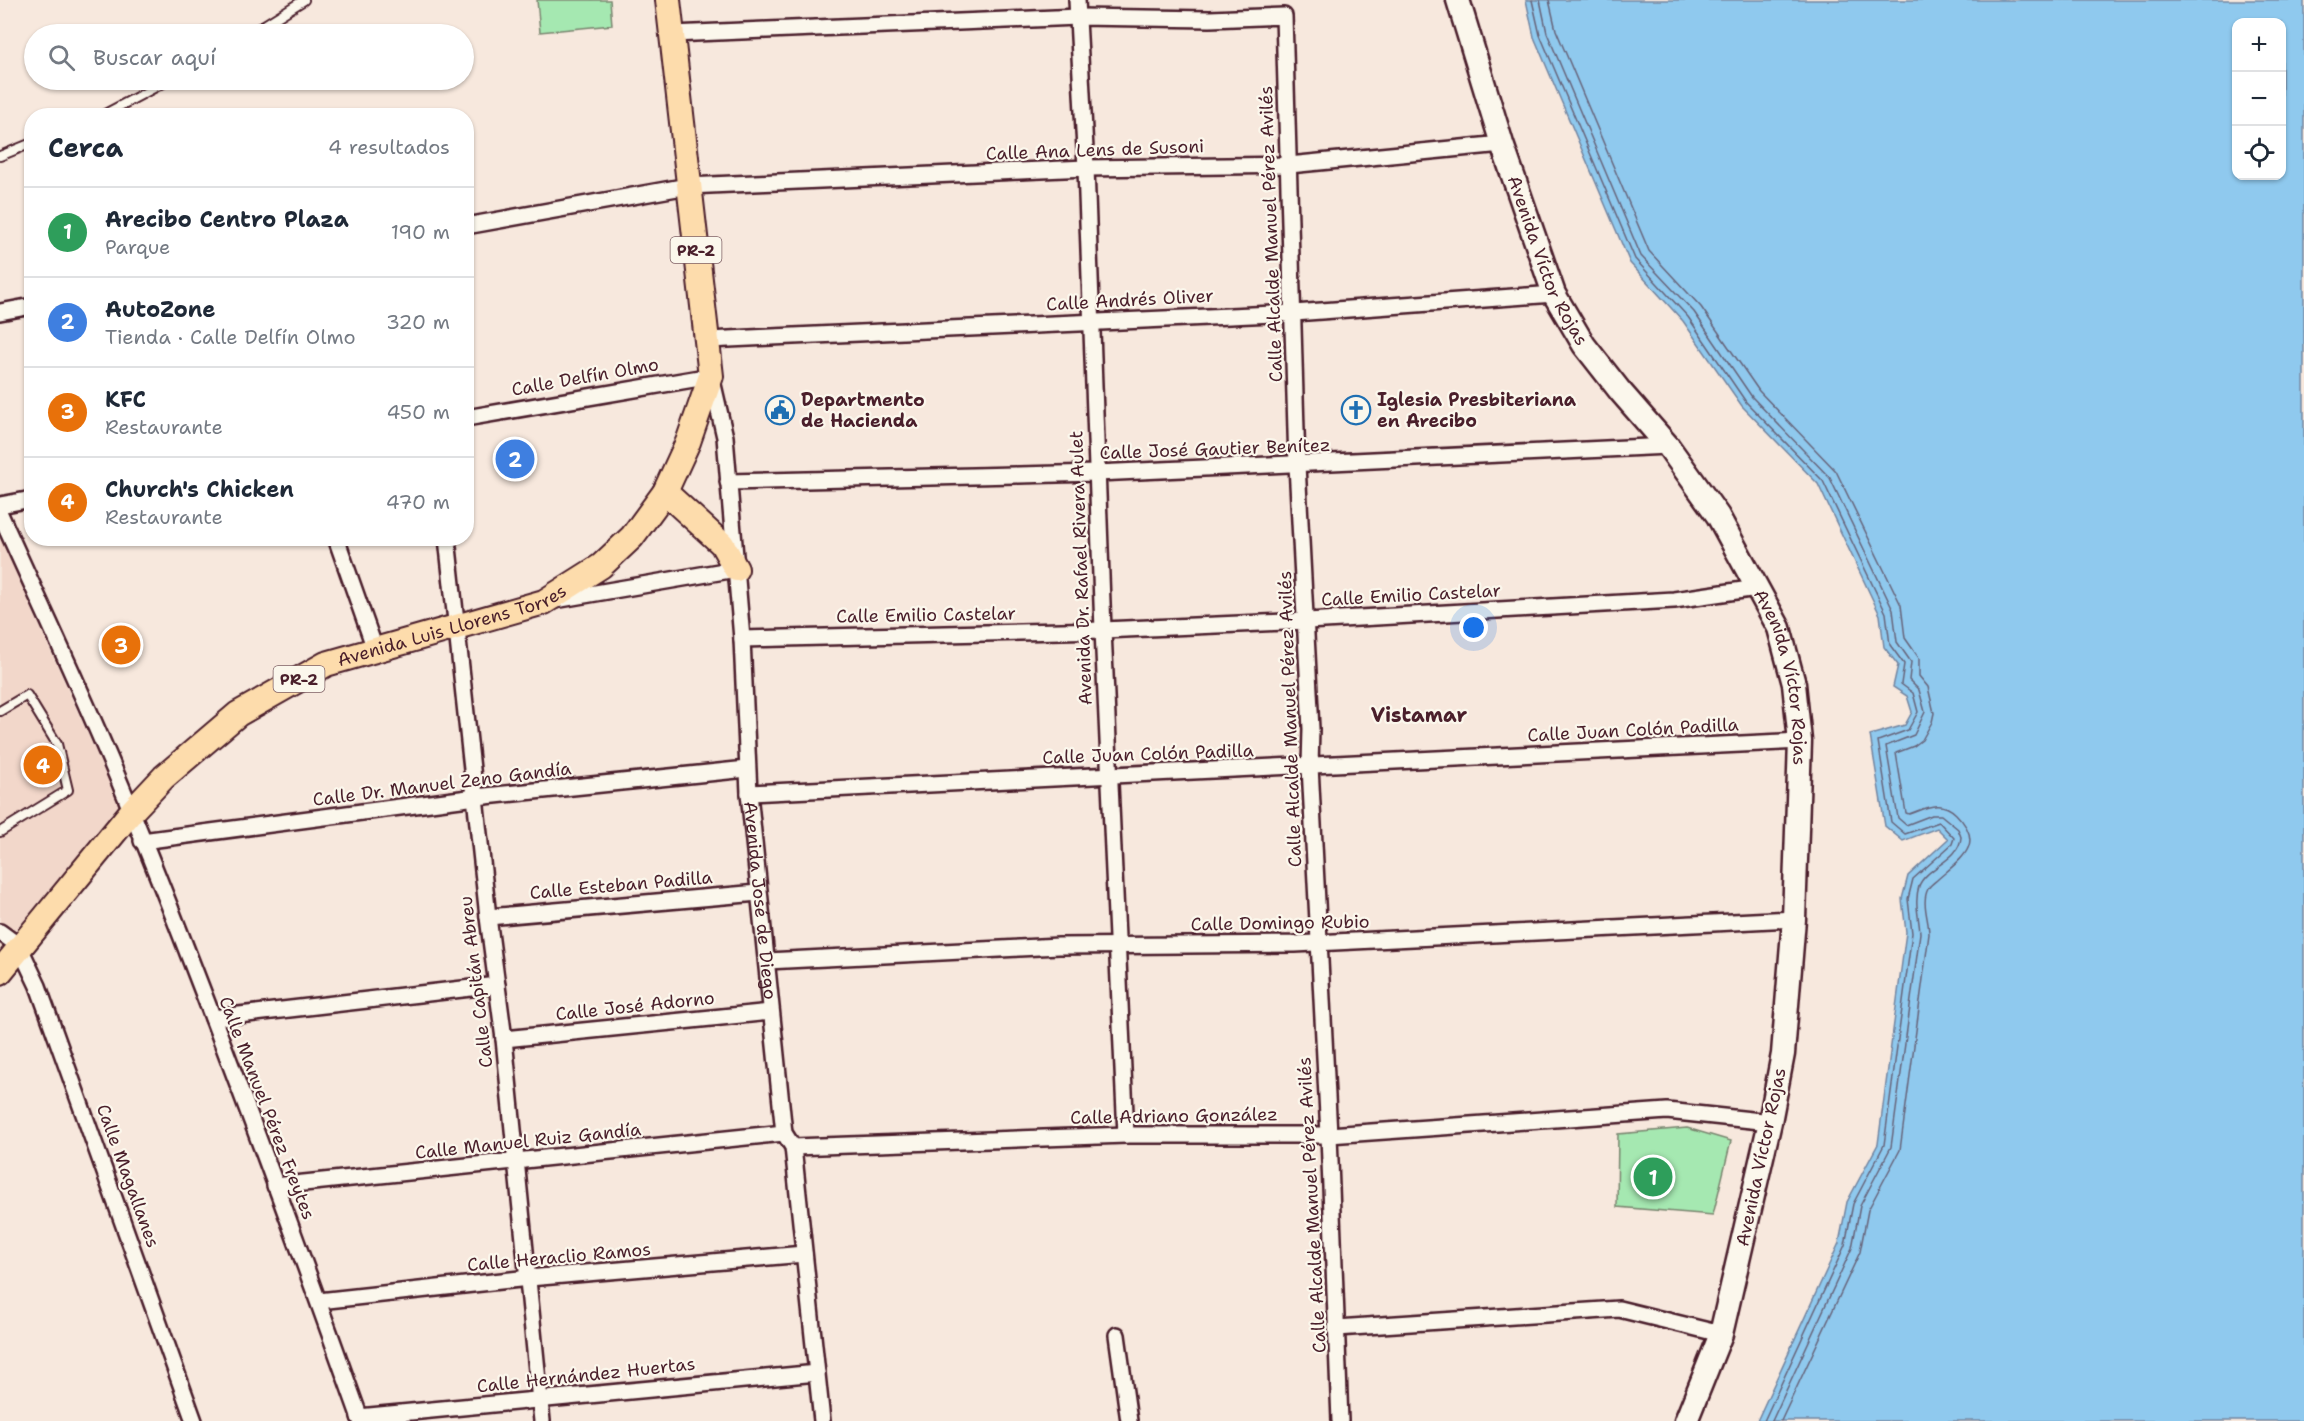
<!DOCTYPE html>
<html lang="es">
<head>
<meta charset="utf-8">
<style>
	:root { --surface:#fff; --page:#f2f2f3; --text:#1f2937; --muted:#747a83; --line:#e0e1e3; --accent:#7c3aed }
	body { margin:0; font-family:"Shantell Sans",sans-serif; background:var(--page); color:var(--text) }
	.controls { position:absolute; right:18px; top:18px; display:grid; overflow:hidden; border-radius:12px; box-shadow:0 2px 4px #0004 }
	.controls button { width:54px; height:54px; display:grid; place-items:center; padding:0; border:0; border-bottom:2px solid var(--line); background:var(--surface); color:var(--text); font:30px sans-serif }
	.you { position:absolute; left:1474px; top:628px; width:21px; height:21px; margin:-15px; border:4px solid #fff; border-radius:50%; background:#1a73e8; box-shadow:0 0 0 9px #1a73e833 }
	.badge { display:grid; place-items:center; width:39px; height:39px; border-radius:50%; background:var(--accent); color:#fff; font-size:20px; font-weight:700 }
	.pin { position:absolute; translate:-50% -50%; border:3px solid #fff; box-shadow:0 2px 6px #0006 }
	.list { margin:0; padding:0; list-style:none }
	h2 { display:flex; justify-content:space-between; align-items:center; height:78px; margin:0; padding:0 24px; font-size:26px }
	h2 small { font-size:20px; font-weight:400; color:var(--muted) }
	.list li { display:grid; grid-template-columns:39px 1fr auto; gap:18px; align-items:center; box-sizing:border-box; height:90px; padding:0 24px; border-top:2px solid var(--line) }
	.list b { display:block; font-size:22px; white-space:nowrap }
	.list p { margin:0; font-size:20px; white-space:nowrap; color:var(--muted) }
	.list em { font-size:20px; font-style:normal; color:var(--muted) }
	.icon { flex:none; width:33px; height:33px; fill:none; stroke:currentColor; stroke-width:2; stroke-linecap:round; stroke-linejoin:round }
	.map { position:relative; flex:none; width:2304px; height:1421px; overflow:hidden }
	.search { position:absolute; background:var(--surface); box-shadow:0 2px 4px #0004; left:24px; top:24px; width:450px; height:66px; display:flex; align-items:center; gap:15px; box-sizing:border-box; padding:0 21px; border-radius:33px; color:var(--muted); font-size:22px }
	.panel { position:absolute; background:var(--surface); box-shadow:0 2px 4px #0004; left:24px; top:108px; width:450px; height:438px; border-radius:24px }
	.map>svg:first-child { display:block }
	.built { fill:#f2d7ca }
	.green { fill:#a5e8b1; stroke:#78846e; stroke-width:1.5 }
	.water { fill:#8fc9ee; stroke:#7385a0; stroke-width:1.5; fill-rule:evenodd }
	.lines { fill:none; stroke-linecap:round; stroke-linejoin:round }
	.shore { stroke:#666379; stroke-width:1.5 }
	.lane-casing { stroke:#4a1f2b; stroke-width:12 }
	.street-casing { stroke:#4a1f2b; stroke-width:20 }
	.secondary-casing { stroke:#4a1f2b; stroke-width:27 }
	.primary-casing { stroke:#4a1f2b; stroke-width:28 }
	.lane { stroke:#fbf7ec; stroke-width:8 }
	.street { stroke:#fbf7ec; stroke-width:15 }
	.secondary { stroke:#fbf7ec; stroke-width:22 }
	.primary { stroke:#fddcac; stroke-width:24 }
	.labels { text-anchor:middle; dominant-baseline:central; stroke-width:4.5; stroke-linejoin:round; paint-order:stroke }
	.shield { fill:#fbf7ec; stroke:#7f6065; stroke-width:1.5 }
	.shield-label { font-size:16px; font-weight:bold; fill:#4a1f2b }
	.street-label { font-size:18px; fill:#4a1f2b; stroke:#fbf7ec }
	.poi-label { font-size:18px; font-weight:bold; fill:#4a1f2b; stroke:#fbf7ec; text-anchor:start }
	.neighbourhood-label { font-size:20px; font-weight:bold; fill:#4a1f2b; stroke:#fbf7ec }
</style>
</head>
<body>
<div class="map">
<svg width="2304" height="1421" viewBox="0 0 2304 1421">
	<rect width="100%" height="100%" fill="#f7e8dd"/>
	<filter id="ink" filterUnits="userSpaceOnUse"><feTurbulence type="fractalNoise" baseFrequency=".0167" numOctaves="2"/><feDisplacementMap in="SourceGraphic" scale="12" xChannelSelector="R" yChannelSelector="G"/><feConvolveMatrix kernelMatrix="1 2 1 2 8 2 1 2 1" color-interpolation-filters="sRGB"/></filter>
	<g filter="url(#ink)">
		<!-- built -->
		<polygon class="built" points="0,537 122,811 0,950"/>
		<!-- green -->
		<g class="green">
			<polygon points="537,0 610,0 612,25 540,32"/>
			<polygon points="1687,1128 1731,1141 1713,1215 1617,1207 1618,1134"/>
		</g>
		<!-- water -->
		<path class="water" d="M 1526,0 L 2304,0 L 2304,1421 L 1757,1421 L 1839,1243 L 1847,1202 L 1878,1144 L 1906,932 L 1902,899 L 1908,876 L 1948,839 L 1937,828 L 1903,841 L 1885,826 L 1870,735 L 1905,725 L 1912,712 L 1907,696 L 1893,687 L 1898,665 L 1884,647 L 1880,615 L 1818,484 L 1742,406 L 1683,321 L 1630,263 L 1534,37 ZM 2236,22 L 2282,22 L 2282,176 L 2236,176 Z"/>
		<g class="lines">
			<!-- shore -->
			<g class="shore">
				<polyline points="1532,0 1540,35 1635,259 1688,317 1746,402 1823,481 1886,613 1890,645 1904,664 1901,684 1913,693 1918,712 1908,730 1878,741 1891,822 1905,834 1939,822 1954,838 1952,844 1913,879 1908,899 1912,933 1884,1145 1853,1204 1845,1245 1764,1421"/>
				<path d="M 1540,0 L 1547,33 L 1641,256 L 1694,312 L 1752,397 L 1830,478 L 1893,610 L 1897,642 L 1911,662 L 1909,680 L 1919,690 L 1925,712 L 1914,735 L 1886,746 L 1898,818 L 1906,825 L 1932,815 L 1941,815 L 1958,829 L 1961,837 C 1960,860 1926,867 1919,886 C 1914,902 1919,917 1920,933 L 1891,1147 L 1860,1206 L 1852,1248 L 1772,1421"/>
				<path d="M 1549,0 L 1556,30 L 1649,251 L 1701,307 L 1759,391 L 1836,471 L 1901,605 L 1905,638 L 1919,658 L 1919,676 L 1928,687 L 1934,713 L 1932,722 L 1922,740 L 1914,746 L 1896,753 L 1906,813 L 1909,814 C 1926,808 1941,799 1956,814 C 1986,844 1962,858 1938,879 C 1935,882 1930,885 1928,889 C 1921,902 1929,920 1929,934 L 1900,1150 L 1868,1210 L 1860,1252 L 1781,1421"/>
			</g>
			<!-- lane casing -->
			<g class="lane-casing">
				<g id="lane">
					<polyline points="250,34 304,0"/>
					<polyline points="101,116 169,80"/>
					<polyline points="0,156 32,143"/>
					<polyline points="0,711 27,695 57,744 68,790 0,832"/>
				</g>
			</g>
			<!-- street casing -->
			<g class="street-casing">
				<g id="street">
					<polyline points="1077,0 1086,168 1103,630 1126,1135"/>
					<polyline points="672,34 1078,17 1210,19 1284,16 1297,465 1311,729 1310,766 1329,1135 1340,1421"/>
					<polyline points="466,226 688,186 1086,168 1289,165 1502,144"/>
					<polyline points="0,312 32,306"/>
					<polyline points="708,340 1294,313 1554,294"/>
					<path id="s1" d="M 466,418 L 711,376 L 725,437 L 742,639 L 749,793 L 784,1133 L 793,1147 L 822,1421"/>
					<polyline points="728,482 1097,473 1668,446"/>
					<polyline points="0,505 32,499"/>
					<path d="M 0,514 C 44,612 91,710 131,810 C 213,1011 288,1216 361,1421"/>
					<polyline points="336,538 375,649"/>
					<polyline points="447,538 488,917 504,1039 542,1421"/>
					<polyline points="555,600 736,569"/>
					<polyline points="742,639 1103,630 1307,621 1674,600 1757,588"/>
					<polyline points="749,793 1800,741"/>
					<polyline points="142,841 476,797 747,769"/>
					<polyline points="488,917 758,893"/>
					<polyline points="0,932 19,946 38,986 194,1421"/>
					<polyline points="767,961 1059,946 1295,944 1794,919"/>
					<polyline points="213,1018 497,985"/>
					<polyline points="504,1039 771,1012"/>
					<polyline points="793,1147 1126,1135 1329,1135 1667,1111 1770,1122"/>
					<polyline points="275,1186 784,1133"/>
					<polyline points="319,1301 529,1278 804,1254"/>
					<polyline points="1337,1328 1619,1309 1721,1334"/>
					<polyline points="1117,1335 1129,1421"/>
					<polyline points="359,1417 817,1373"/>
				</g>
			</g>
			<!-- secondary casing -->
			<g class="secondary-casing">
				<g id="secondary">
					<path id="s2" d="M 1458,0 L 1502,144 L 1554,294 L 1584,345 L 1620,391 L 1668,446 L 1718,516 L 1779,628 L 1794,684 L 1800,741 L 1794,919 L 1783,1054 L 1770,1122 L 1721,1334 L 1686,1421"/>
				</g>
			</g>
			<!-- primary casing -->
			<g class="primary-casing">
				<g id="primary">
					<polyline points="665,492 722,544 736,569"/>
					<path id="s3" d="M 0,972 L 132,811 L 164,777 L 238,714 L 326,664 L 544,602 L 601,566 L 632,537 L 665,492 L 688,442 L 711,376 L 668,0"/>
				</g>
			</g>
			<!-- lane -->
			<use href="#lane" class="lane"/>
			<!-- street -->
			<use href="#street" class="street"/>
			<!-- secondary -->
			<use href="#secondary" class="secondary"/>
			<!-- primary -->
			<use href="#primary" class="primary"/>
		</g>
	</g>
	<!-- icons -->
	<defs>
		<g id="civic-ring" transform="scale(1.5)"><circle r="9.5" fill="#fbf7ec" stroke="#1f6fb2" stroke-width="1.5"/><path d="M-.6-6.5H3V-4.5H.6V-3L4-1V1h2V6H-6V1h2V-1L-.6-3ZM-1.2 2.5V6h2.4V2.5Z" fill="#1f6fb2"/></g>
		<g id="church-ring" transform="scale(1.5)"><circle r="9.5" fill="#fbf7ec" stroke="#1f6fb2" stroke-width="1.5"/><path d="M-1.2-6h2.4v3.5h3.3v2.4h-3.3V6h-2.4V-.1h-3.3v-2.4h3.3Z" fill="#1f6fb2"/></g>
	</defs>
	<g fill-rule="evenodd">
		<use href="#civic-ring" x="780" y="410"/>
		<use href="#church-ring" x="1356" y="410"/>
	</g>
	<g class="labels">
		<!-- shield labels -->
		<g class="shield">
			<rect x="670.5" y="237" width="51" height="26" rx="4.5"/>
			<rect x="273.5" y="666" width="51" height="26" rx="4.5"/>
		</g>
		<g class="shield-label">
			<text x="696" y="250">PR-2</text>
			<text x="299" y="679">PR-2</text>
		</g>
		<!-- street labels -->
		<g class="street-label">
			<text transform="translate(1095 150) rotate(-2)">Calle Ana Lens de Susoni</text>
			<text transform="translate(1271 234) rotate(-92)">Calle Alcalde Manuel Pérez Avilés</text>
			<text stroke="none"><textPath href="#s2" startOffset="276">Avenida Víctor Rojas</textPath></text>
			<text transform="translate(1130 300) rotate(-3)">Calle Andrés Oliver</text>
			<text transform="translate(585 377) rotate(-10)">Calle Delfín Olmo</text>
			<text transform="translate(1215 449) rotate(-2)">Calle José Gautier Benítez</text>
			<text transform="translate(1081 568) rotate(-92)">Avenida Dr. Rafael Rivera Aulet</text>
			<text transform="translate(1411 595) rotate(-3)">Calle Emilio Castelar</text>
			<text transform="translate(926 615) rotate(-1)">Calle Emilio Castelar</text>
			<text stroke="none"><textPath href="#s3" startOffset="585">Avenida Luis Llorens Torres</textPath></text>
			<text stroke="none"><textPath href="#s2" startOffset="762">Avenida Víctor Rojas</textPath></text>
			<text transform="translate(1290 719) rotate(-92)">Calle Alcalde Manuel Pérez Avilés</text>
			<text transform="translate(1633 730) rotate(-3)">Calle Juan Colón Padilla</text>
			<text transform="translate(1148 754) rotate(-2)">Calle Juan Colón Padilla</text>
			<text transform="translate(442 784) rotate(-7)">Calle Dr. Manuel Zeno Gandía</text>
			<text transform="translate(621 885) rotate(-5)">Calle Esteban Padilla</text>
			<text stroke="none"><textPath href="#s1" startOffset="776">Avenida José de Diego</textPath></text>
			<text transform="translate(1280 923) rotate(-1)">Calle Domingo Rubio</text>
			<text transform="translate(476 982) rotate(-97)">Calle Capitán Abreu</text>
			<text transform="translate(635 1006) rotate(-6)">Calle José Adorno</text>
			<text transform="translate(267 1108) rotate(69)">Calle Manuel Pérez Freytes</text>
			<text transform="translate(1174 1116) rotate(-1)">Calle Adriano González</text>
			<text transform="translate(528 1141) rotate(-6)">Calle Manuel Ruiz Gandía</text>
			<text transform="translate(1761 1157) rotate(-78)">Avenida Víctor Rojas</text>
			<text transform="translate(128 1176) rotate(70)">Calle Magallanes</text>
			<text transform="translate(1312 1205) rotate(-93)">Calle Alcalde Manuel Pérez Avilés</text>
			<text transform="translate(559 1257) rotate(-5)">Calle Heraclio Ramos</text>
			<text transform="translate(586 1375) rotate(-6)">Calle Hernández Huertas</text>
		</g>
		<!-- poi labels -->
		<g class="poi-label">
			<text x="801" y="400">Departmento<tspan x="801" dy="21">de Hacienda</tspan></text>
			<text x="1377" y="400">Iglesia Presbiteriana<tspan x="1377" dy="21">en Arecibo</tspan></text>
		</g>
		<!-- neighbourhood labels -->
		<g class="neighbourhood-label">
			<text x="1419" y="715">Vistamar</text>
		</g>
	</g>
</svg>
<div class="controls">
<button>+</button>
<button>−</button>
<button><svg class="icon" aria-label="locate" viewBox="0 0 24 24"><circle cx="12" cy="12" r="6"/><path d="M12 2v4M12 18v4M2 12h4M18 12h4"/></svg></button>
</div>
<div class="you"></div>
<div class="pin badge" style="left:1653px;top:1177px;background:#2e9e5b">1</div>
<div class="pin badge" style="left:515px;top:459px;background:#3f7fe0">2</div>
<div class="pin badge" style="left:121px;top:645px;background:#e8710a">3</div>
<div class="pin badge" style="left:43px;top:765px;background:#e8710a">4</div>
<div class="search"><svg class="icon" aria-label="search" viewBox="0 0 24 24"><circle cx="10" cy="10" r="6"/><path d="M15 15l6 6"/></svg>Buscar aquí</div>
<section class="panel">
<h2>Cerca<small>4 resultados</small></h2>
<ul class="list">
<li><span class="badge" style="background:#2e9e5b">1</span><div><b>Arecibo Centro Plaza</b><p>Parque</p></div><em>190 m</em></li>
<li><span class="badge" style="background:#3f7fe0">2</span><div><b>AutoZone</b><p>Tienda · Calle Delfín Olmo</p></div><em>320 m</em></li>
<li><span class="badge" style="background:#e8710a">3</span><div><b>KFC</b><p>Restaurante</p></div><em>450 m</em></li>
<li><span class="badge" style="background:#e8710a">4</span><div><b>Church's Chicken</b><p>Restaurante</p></div><em>470 m</em></li>
</ul>
</section>
</div>
</body>
</html>
